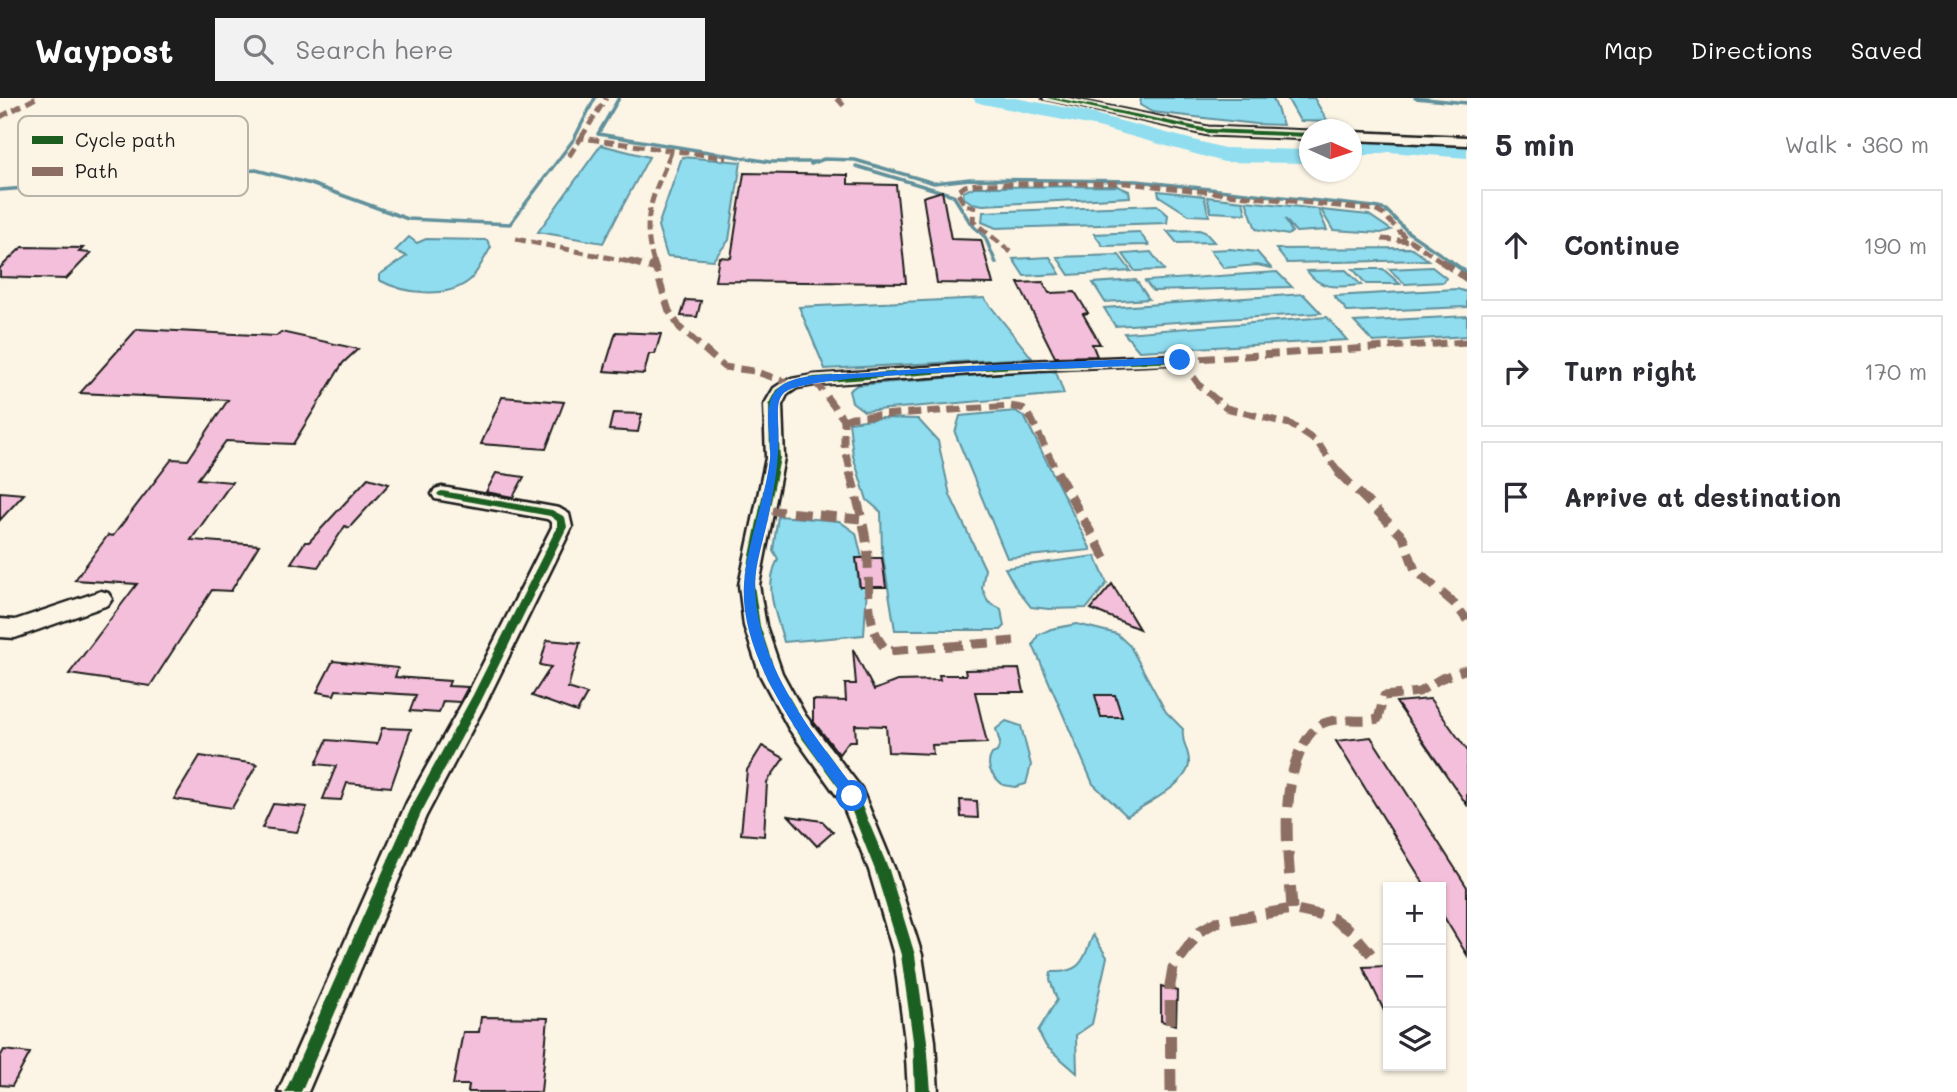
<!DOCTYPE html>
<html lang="en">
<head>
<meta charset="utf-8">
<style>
	:root { --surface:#fff; --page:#f2f2f3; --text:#2b2b33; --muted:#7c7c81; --line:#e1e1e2; --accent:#1c1c1c }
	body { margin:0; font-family:Mali,sans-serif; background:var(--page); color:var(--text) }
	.controls { position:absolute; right:21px; bottom:21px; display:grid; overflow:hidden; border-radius:0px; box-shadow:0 2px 5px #0004 }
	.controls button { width:63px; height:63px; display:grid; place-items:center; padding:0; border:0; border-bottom:2px solid var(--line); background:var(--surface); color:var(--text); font:35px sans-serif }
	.compass { position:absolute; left:1299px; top:21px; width:63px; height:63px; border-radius:50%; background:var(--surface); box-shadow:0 2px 5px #0004; rotate:93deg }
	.stop { position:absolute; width:21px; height:21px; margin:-16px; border:5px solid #1a73e8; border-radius:50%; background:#fff }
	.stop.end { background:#1a73e8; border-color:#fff; box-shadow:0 2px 7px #0008 }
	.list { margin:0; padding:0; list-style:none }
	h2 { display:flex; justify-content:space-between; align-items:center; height:91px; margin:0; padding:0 28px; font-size:30px }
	h2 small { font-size:23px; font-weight:400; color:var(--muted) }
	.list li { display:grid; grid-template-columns:46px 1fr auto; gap:21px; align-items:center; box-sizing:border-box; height:112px; margin:0 14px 14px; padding:0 14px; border:2px solid var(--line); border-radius:0px }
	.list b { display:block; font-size:26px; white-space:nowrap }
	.list em { font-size:23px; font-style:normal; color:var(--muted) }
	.icon { flex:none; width:38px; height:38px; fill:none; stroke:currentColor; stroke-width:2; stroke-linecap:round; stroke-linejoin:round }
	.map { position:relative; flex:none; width:1467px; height:994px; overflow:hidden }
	header { display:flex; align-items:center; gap:42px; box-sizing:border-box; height:98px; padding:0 35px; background:var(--accent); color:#fff }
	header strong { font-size:33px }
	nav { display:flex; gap:38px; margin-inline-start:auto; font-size:24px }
	.search { width:490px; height:63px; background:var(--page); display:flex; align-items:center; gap:18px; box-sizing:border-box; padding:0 24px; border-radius:0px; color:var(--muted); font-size:26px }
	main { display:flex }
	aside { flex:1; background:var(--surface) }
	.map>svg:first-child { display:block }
	.water { fill:#8fddef; stroke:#61909b; stroke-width:2 }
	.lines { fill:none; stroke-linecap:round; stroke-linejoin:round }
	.stream-far1 { stroke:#61909b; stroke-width:3.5 }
	.stream { stroke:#61909b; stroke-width:4.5 }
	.river { fill:#8fddef; fill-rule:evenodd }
	.building { fill:#f4bfda; stroke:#1c1c1c; stroke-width:2 }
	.minor-casing { stroke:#1c1c1c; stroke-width:5 }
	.minor { fill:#fcf5e5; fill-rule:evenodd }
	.quiet-far3 { stroke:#8d6e63; stroke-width:5; stroke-dasharray:10 5; stroke-linecap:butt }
	.quiet-far2 { stroke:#8d6e63; stroke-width:7; stroke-dasharray:14 7; stroke-linecap:butt }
	.quiet-far1 { stroke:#8d6e63; stroke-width:9; stroke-dasharray:18 9; stroke-linecap:butt }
	.quiet { stroke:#8d6e63; stroke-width:11; stroke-dasharray:23 11; stroke-linecap:butt }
	.cycleway-casing { stroke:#fcf5e5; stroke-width:5 }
	.cycleway { fill:#1b5e20; fill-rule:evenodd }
	.route { fill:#1a73e8 }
	.key { fill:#fcf5e5; stroke:#b9b4a9; stroke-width:2 }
	.key-label { font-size:19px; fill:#1c1c1c }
</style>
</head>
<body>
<header>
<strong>Waypost</strong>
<div class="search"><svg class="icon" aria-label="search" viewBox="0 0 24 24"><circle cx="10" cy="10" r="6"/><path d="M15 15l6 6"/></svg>Search here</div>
<nav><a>Map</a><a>Directions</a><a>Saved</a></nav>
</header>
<main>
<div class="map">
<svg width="1467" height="994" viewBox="0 0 1467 994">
	<rect width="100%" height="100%" fill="#fcf5e5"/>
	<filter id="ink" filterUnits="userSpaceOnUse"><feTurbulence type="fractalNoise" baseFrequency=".0143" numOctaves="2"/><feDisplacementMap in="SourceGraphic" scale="14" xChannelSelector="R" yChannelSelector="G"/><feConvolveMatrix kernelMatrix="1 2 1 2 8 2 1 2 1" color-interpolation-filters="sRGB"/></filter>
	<g filter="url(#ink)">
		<!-- water -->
		<g class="water">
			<polygon points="1141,0 1273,0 1283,27 1256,26 1152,14 1140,7"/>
			<polygon points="1287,0 1314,0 1328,24 1300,23"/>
			<polygon points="601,47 649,59 603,145 538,134"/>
			<polygon points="682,59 741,64 729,142 713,162 667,158 658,128"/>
			<polygon points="1117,88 1129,93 1130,99 983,107 972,105 964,100 963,94 974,89"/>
			<polygon points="1158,93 1204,98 1209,118 1189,117 1159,98"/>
			<polygon points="1207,99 1243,103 1246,116 1211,114"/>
			<polygon points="1246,103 1318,111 1327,132 1296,134 1285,121 1292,134 1288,137 1256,131"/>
			<polygon points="1157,107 1168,117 1167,125 996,130 982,124 983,114"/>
			<polygon points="1321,112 1369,117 1391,132 1381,135 1333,132"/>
			<polygon points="1199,132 1205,134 1214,144 1177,145 1167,133"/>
			<polygon points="1139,134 1149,147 1103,148 1094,136"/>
			<path d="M 409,139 L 417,145 L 426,141 L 487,142 L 491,149 C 485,159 478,174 470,182 C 446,202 403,195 379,182 L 379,177 L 407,158 L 395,153 Z"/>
			<polygon points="1412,150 1428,162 1287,165 1276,151"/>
			<polygon points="1230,151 1257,154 1271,170 1257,167 1224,170 1210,152"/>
			<polygon points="1151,154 1164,172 1135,173 1123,156"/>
			<polygon points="1119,157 1131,173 1069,177 1057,159"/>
			<polygon points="1050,159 1060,176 1024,178 1013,161"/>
			<polygon points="1432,169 1446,180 1444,184 1405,186 1389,171"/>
			<polygon points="1353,171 1383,171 1400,186 1366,186"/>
			<path d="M 1346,172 L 1361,187 C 1339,189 1321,193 1307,173 Z"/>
			<polygon points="1277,174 1292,189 1153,193 1145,183"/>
			<polygon points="1136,182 1149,201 1105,204 1093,185"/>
			<polygon points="1457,191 1467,194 1467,209 1348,214 1334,198"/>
			<polygon points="1303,196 1321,215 1115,228 1104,210"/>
			<polygon points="984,200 1032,260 825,271 799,209"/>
			<polygon points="1467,218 1467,238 1373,244 1354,224"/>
			<polygon points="1327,219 1347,242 1139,253 1124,235"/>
			<polygon points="1045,272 1056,274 1064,296 864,313 852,304 849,293 857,287"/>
			<polygon points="1016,313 1025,320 1091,452 1007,460 955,335 960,318"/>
			<polygon points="880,320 918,321 938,343 950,397 985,471 982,490 988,504 1001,511 1004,529 1001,532 895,532 882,453 881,414 867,402 853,358 849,324"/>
			<path d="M 778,418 L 839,423 L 856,435 L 862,460 L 856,460 L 859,488 L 867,489 L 864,537 L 784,544 C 776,515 763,490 778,461 L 773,452 Z"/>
			<polygon points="1095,458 1107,485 1087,510 1049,511 1031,509 1016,490 1005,470"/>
			<path d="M 1077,526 L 1117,536 L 1130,548 L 1166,614 L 1183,631 C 1181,647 1189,650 1189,664 C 1190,685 1144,707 1127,718 L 1093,686 L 1033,547 L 1038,537 L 1051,531 Z"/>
			<path d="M 1006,623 L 1021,628 L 1031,667 L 1026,686 L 1015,689 L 1003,687 C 993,678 984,669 992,656 L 997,654 L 1000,645 L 996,631 Z"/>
			<path d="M 1093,837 L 1107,859 L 1092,926 L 1076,937 L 1077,975 L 1046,948 L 1038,933 L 1057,902 L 1050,882 L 1051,874 C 1082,875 1083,862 1093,837 Z"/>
		</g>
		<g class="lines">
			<!-- stream-far1 -->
			<g class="stream-far1">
				<polyline points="619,0 598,36 770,64 814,64"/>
				<polyline points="1415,0 1467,5"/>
				<polyline points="811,66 824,61 855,62 934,85 970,81 1137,83 1374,109 1386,112 1408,134 1453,165"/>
				<polyline points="856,68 953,97 971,126 985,139 996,165"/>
				<polyline points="0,92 256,72 311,86 408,121 510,126 574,41 595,0"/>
			</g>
			<!-- stream -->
			<polyline class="stream" points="1450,163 1467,175"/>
			<!-- river -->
			<g class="river">
				<polygon points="973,0 1015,0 1079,12 1224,50 1310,52 1310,65 1224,64 1098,29 983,6 976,4"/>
				<polygon points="1389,42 1467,48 1467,60 1389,54 1352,59 1352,47"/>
			</g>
		</g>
		<!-- building -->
		<g class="building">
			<polygon points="744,75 848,77 848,86 896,87 906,185 715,183 719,159 731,160"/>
			<polygon points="942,93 951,141 981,142 993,186 937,185 923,99"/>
			<polygon points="22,149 83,150 79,154 91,155 66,181 0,179 0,170"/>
			<polygon points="1043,184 1049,195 1075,194 1088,215 1083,216 1100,246 1092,246 1097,258 1055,259 1018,185"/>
			<polygon points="686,202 701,203 697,219 681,218"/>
			<polygon points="137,231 276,238 281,234 358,251 343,265 293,346 226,343 198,381 232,384 191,442 259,447 231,493 212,492 150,588 69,576 137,486 75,482 108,437 113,438 172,361 188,362 228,302 80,295"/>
			<polygon points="616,234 661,236 655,256 649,256 644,276 604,273"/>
			<polygon points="502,299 564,304 546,351 481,346"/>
			<polygon points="613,315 642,316 638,334 609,332"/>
			<polygon points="496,375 524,379 513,399 486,394"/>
			<polygon points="368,380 389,386 349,430 345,428 318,469 291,465 305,444 309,444"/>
			<polygon points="0,394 24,396 0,422"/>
			<polygon points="856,460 882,460 886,489 860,489"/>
			<polygon points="1112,486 1139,531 1091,511"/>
			<polygon points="547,542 580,545 568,590 587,596 577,614 532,598 551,569 540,567"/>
			<polygon points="853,551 874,592 897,583 940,582 939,577 966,577 965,572 1019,571 1024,594 975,594 987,645 932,647 933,656 888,654 886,628 855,627 856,643 849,643 839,656 813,623 813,602 846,603 845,586 856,586"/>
			<polygon points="333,563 398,570 395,579 450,583 448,588 468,589 460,604 443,603 439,615 410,613 416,597 336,592 334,597 317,594"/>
			<polygon points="1095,597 1115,597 1122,619 1101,619"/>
			<polygon points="1430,601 1467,652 1467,707 1396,604"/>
			<polygon points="382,630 411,631 391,689 347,685 341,702 323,701 336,668 316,666 327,642 377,646"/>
			<polygon points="1371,639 1467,789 1467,857 1441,814 1441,789 1426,789 1336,643"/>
			<polygon points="762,648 784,660 767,684 764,738 741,736 747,672"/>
			<polygon points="200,658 257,666 232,710 174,701"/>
			<polygon points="960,702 977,703 978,720 961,719"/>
			<polygon points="273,706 307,709 297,734 262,730"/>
			<polygon points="789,718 822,723 833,734 817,748"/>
			<polygon points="1388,868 1388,921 1363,869"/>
			<polygon points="1161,888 1177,893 1176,927 1161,923"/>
			<polygon points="481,919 548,920 541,994 468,994 469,987 453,987 463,934 479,934"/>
			<polygon points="4,952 30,955 12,988 0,987 0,959"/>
		</g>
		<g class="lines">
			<!-- minor casing -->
			<g class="minor-casing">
				<g id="minor">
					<polygon points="1043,0 1065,0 1208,29 1310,33 1310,41 1208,37"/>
					<polygon points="1352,34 1467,39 1467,47 1352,42"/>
					<polygon points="1180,257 1186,259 1188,262 1186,265 999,274 814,287 797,290 787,297 782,307 784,360 759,487 766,528 782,575 805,617 861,690 895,772 922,857 935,943 938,994 908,994 905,943 894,857 869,772 842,705 789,631 760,577 744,528 739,487 766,360 764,307 774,290 786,282 814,277 999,264"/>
					<polygon points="442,389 559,410 569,416 572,429 485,607 426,718 308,994 278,994 407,704 469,593 552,429 552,424 547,421 435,401 432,396 435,391"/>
					<polygon points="101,493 108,495 112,501 108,507 15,540 0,539 0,521 15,522"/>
				</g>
			</g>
			<!-- minor -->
			<use href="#minor" class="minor"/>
			<!-- quiet-far3 -->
			<g class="quiet-far3">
				<polyline points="837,0 844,8"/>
				<polyline points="0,19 36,0"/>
				<polyline points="581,40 606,0"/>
				<polyline points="569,58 581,40 727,60"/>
				<polyline points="516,141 635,165"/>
				<polyline points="1382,141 1411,143"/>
				<polyline points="1011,154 976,126 973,122 974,109 965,107 957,94 965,88 977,86 1126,85 1375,112 1384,117 1404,138 1444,165"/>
				<path d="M 654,165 C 639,117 655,96 672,52"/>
			</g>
			<!-- quiet-far2 -->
			<g class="quiet-far2">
				<polyline points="628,163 656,171"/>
				<polyline points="653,163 669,213 680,230 724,269 754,273 792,286"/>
				<polyline points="1441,163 1467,181"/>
				<polyline points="1180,262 1467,244"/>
				<polyline points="1181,262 1200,288 1226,310 1290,326 1317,344 1340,376"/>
				<polyline points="814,282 844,322 844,347 851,376"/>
				<polyline points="844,322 852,319 1010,308 1022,310 1032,322 1058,376"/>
			</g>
			<!-- quiet-far1 -->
			<g class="quiet-far1">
				<path d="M 850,374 C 856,399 864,424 867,449 C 871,480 862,531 888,553 L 1014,543"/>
				<polyline points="1057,374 1108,465"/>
				<polyline points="1338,374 1403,439 1415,472 1455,506 1467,522"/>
				<polyline points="765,412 860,421"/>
				<path d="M 1303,647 C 1324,609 1345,627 1378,621 L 1384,598 L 1419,594 L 1440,581 L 1467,571"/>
			</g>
			<!-- quiet -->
			<g class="quiet">
				<path d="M 1292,811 C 1289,759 1278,693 1304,645"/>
				<polyline points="1171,994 1170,887 1173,870 1200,833 1216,824 1292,811 1332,820 1351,833 1371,856"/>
			</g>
			<!-- cycleway casing -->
			<g class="cycleway-casing">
				<g id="cycleway">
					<polygon points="1046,0 1057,0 1208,31 1310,35 1310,39 1208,35"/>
					<polygon points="1180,260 1184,262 1183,264 999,271 814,285 795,288 783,296 777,307 780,360 754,487 760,528 776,576 801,620 856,694 889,772 915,857 927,943 931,994 915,994 913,943 901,857 875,772 847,701 793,628 767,580 750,528 744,487 770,360 769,307 777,292 789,284 814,279 999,267"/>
					<polygon points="442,393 552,412 565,419 567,429 481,603 421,715 301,994 285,994 412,708 473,597 557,429 557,423 550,418 439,398 437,396 439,394"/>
				</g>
			</g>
			<!-- cycleway -->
			<use href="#cycleway" class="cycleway"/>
		</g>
	</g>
	<!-- route -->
	<path class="route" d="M 1180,259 L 1184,262 L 1183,264 C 1127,273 804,270 783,296 C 777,303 778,312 778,321 C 780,357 776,381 769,415 C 765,438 755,465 755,488 C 757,569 811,633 857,694 L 857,703 L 847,703 C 805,645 739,561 744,486 C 747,444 765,403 770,361 C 772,335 757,298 788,284 C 810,274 843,277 867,275 C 971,266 1076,264 1180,259 Z"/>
	<!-- legend -->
	<rect x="18" y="18" width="230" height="80" rx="10" class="key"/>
	<rect x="32" y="38" width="31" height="8" fill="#1b5e20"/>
	<rect x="32" y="69" width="31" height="9" fill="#8d6e63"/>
	<g class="key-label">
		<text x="75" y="49">Cycle path</text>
		<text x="75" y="80">Path</text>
	</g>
</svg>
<div class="controls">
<button>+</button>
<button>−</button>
<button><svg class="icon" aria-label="layers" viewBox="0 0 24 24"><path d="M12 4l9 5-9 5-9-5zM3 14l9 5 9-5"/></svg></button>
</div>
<svg class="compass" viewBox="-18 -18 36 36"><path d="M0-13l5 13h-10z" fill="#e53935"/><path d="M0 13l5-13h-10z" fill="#7c7c81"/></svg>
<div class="stop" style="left:852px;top:698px"></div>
<div class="stop end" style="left:1180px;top:262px"></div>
</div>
<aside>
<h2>5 min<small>Walk · 360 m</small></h2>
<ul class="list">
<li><svg class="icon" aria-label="ahead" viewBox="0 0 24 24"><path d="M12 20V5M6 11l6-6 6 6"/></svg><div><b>Continue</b></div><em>190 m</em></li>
<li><svg class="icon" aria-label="right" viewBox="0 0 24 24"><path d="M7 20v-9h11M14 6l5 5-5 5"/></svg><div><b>Turn right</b></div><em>170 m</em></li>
<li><svg class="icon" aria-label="arrive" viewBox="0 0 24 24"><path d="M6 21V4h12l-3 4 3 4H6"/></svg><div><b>Arrive at destination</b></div></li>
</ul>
</aside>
</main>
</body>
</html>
